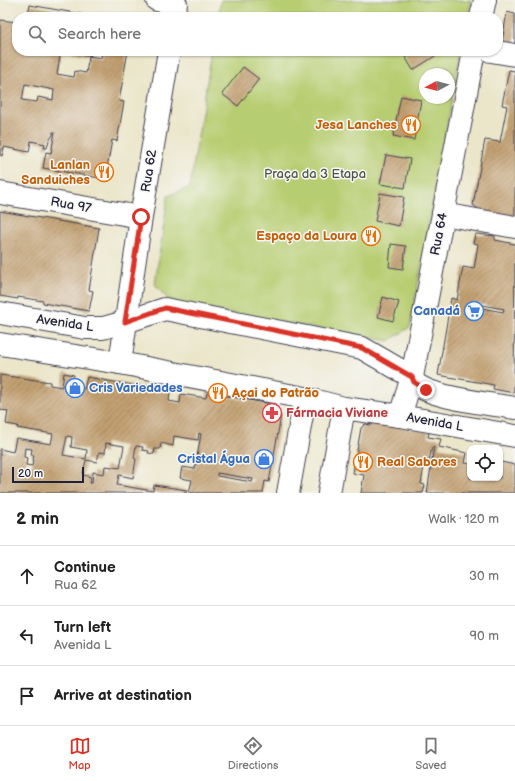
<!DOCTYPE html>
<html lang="en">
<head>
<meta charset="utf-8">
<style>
	:root { --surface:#fff; --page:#f6f6f6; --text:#222; --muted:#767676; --line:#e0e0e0; --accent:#d93025 }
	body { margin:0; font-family:"Balsamiq Sans",sans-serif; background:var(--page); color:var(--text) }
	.controls { position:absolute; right:12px; bottom:12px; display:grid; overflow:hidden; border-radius:8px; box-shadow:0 1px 3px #0004 }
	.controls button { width:36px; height:36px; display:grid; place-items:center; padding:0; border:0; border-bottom:1px solid var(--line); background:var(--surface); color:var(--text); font:20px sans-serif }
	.compass { position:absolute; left:419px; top:68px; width:36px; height:36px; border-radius:50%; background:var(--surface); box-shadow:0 1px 3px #0004; rotate:263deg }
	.scale { position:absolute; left:12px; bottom:10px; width:72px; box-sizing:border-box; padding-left:4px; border:2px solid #22223b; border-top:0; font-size:11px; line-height:14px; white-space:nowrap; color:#22223b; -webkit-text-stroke:3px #f6f6f2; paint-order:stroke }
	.stop { position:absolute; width:12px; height:12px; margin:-9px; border:3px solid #d93025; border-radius:50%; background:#fff }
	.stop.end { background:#d93025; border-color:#fff; box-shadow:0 1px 4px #0008 }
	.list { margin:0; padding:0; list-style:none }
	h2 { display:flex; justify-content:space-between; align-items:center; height:52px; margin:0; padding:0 16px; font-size:17px }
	h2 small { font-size:13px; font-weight:400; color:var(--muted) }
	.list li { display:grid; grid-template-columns:26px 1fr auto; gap:12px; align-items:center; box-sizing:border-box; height:60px; padding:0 16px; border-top:1px solid var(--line) }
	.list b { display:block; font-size:15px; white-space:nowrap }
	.list p { margin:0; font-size:13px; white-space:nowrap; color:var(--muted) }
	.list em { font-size:13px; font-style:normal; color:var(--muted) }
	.icon { flex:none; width:22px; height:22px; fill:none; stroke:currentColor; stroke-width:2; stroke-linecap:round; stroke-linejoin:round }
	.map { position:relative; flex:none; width:515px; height:493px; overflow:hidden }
	.search { position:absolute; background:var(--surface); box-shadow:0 1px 3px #0004; left:12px; right:12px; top:12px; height:44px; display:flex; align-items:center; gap:10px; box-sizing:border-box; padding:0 14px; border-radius:16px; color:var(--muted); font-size:15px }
	.sheet { height:232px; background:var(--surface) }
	nav { display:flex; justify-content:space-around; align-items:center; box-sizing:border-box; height:56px; border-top:1px solid var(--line); background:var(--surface); font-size:11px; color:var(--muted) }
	nav a { display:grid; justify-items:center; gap:2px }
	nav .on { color:var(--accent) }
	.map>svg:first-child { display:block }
	.park { fill:#b7cd71; stroke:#6c7856; fill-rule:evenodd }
	.building { fill:url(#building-hatch); fill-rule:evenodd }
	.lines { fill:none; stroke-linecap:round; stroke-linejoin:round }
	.minor-casing { stroke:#403f50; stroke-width:24 }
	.tertiary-casing { stroke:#403f50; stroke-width:24 }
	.minor { stroke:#fff; stroke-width:22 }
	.tertiary { stroke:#fff; stroke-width:22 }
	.route { stroke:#d93025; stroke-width:5 }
	.labels { text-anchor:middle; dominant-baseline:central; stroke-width:3; stroke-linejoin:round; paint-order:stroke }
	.food-label { font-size:13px; font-weight:bold; fill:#c56008; stroke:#f6f6f2; text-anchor:end }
	.street-label { font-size:13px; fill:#22223b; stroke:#f6f6f2 }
	.park-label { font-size:13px; fill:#4f554b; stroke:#f6f6f2 }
	.shop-label { font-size:13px; font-weight:bold; fill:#366cbe; stroke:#f6f6f2; text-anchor:end }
	.health-label { font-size:13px; font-weight:bold; fill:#be3a42; stroke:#f6f6f2; text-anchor:start }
</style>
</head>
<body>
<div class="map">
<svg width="515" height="493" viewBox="0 0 515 493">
	<defs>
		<pattern id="building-hatch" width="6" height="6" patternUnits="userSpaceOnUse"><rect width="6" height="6" fill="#c2a072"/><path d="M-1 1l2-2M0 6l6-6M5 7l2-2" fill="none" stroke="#9d825f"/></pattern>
	</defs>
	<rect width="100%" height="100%" fill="#f6f6f2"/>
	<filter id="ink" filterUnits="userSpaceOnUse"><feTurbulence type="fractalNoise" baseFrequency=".025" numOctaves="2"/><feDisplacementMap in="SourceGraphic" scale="8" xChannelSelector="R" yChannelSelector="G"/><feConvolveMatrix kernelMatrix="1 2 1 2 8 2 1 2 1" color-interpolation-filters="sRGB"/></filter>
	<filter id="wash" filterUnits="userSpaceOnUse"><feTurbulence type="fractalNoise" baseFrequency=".012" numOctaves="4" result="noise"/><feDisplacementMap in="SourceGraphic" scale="16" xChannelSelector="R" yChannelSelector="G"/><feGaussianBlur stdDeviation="0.9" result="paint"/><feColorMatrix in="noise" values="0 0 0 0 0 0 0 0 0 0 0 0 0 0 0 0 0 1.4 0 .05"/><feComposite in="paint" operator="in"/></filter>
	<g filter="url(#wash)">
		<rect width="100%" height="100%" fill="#ebe6ca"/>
		<!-- park -->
		<g class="park">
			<polygon points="221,0 471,0 468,17 218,17"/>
			<path d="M 212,51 L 461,51 L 410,327 L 389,341 L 171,303 L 155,284 L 168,196 L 190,187 ZM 425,74 L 449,74 L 449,98 L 425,98 Z"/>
		</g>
		<g id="blocks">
			<!-- building -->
			<g class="building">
				<polygon points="30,5 92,16 92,17 27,17"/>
				<polygon points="507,12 515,14 515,50 501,47"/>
				<path d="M 0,20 L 17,22 L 17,51 L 61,51 L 57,74 L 74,77 L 75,71 L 86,73 L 89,56 L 101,58 L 102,51 L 128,51 L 119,101 L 124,102 L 117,141 L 112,140 L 105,179 L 43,168 L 46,152 L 51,153 L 55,132 L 53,132 L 53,135 L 49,140 L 47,148 L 44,148 L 45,144 L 31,141 L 29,152 L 4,147 L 2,156 L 0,155 ZM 25,84 L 54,90 L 53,100 L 38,97 L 37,102 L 22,100 Z"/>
				<polygon points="66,51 91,51 90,56"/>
				<polygon points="405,51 443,51 413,70 404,55 405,54 404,52"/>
				<polygon points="243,67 259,79 238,106 222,94"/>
				<polygon points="509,70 515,71 515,219 484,213 473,205 485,140 500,142 507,106 502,105"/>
				<polygon points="401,96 421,100 414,140 393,136"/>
				<polygon points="386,155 410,159 405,188 380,184"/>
				<polygon points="380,193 404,197 399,226 375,221"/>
				<polygon points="0,211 99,228 89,290 93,291 89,311 43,303 43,301 18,297 18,299 0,296"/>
				<path d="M 476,234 L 495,236 L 495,240 L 515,244 L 514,393 L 493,389 L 494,385 L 438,375 L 451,298 L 457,300 L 463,267 L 474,269 L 478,244 L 473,243 L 475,235 ZM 477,304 L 504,309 L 503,312 L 476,307 Z"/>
				<polygon points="391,244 406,246 403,269 389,267"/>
				<polygon points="383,297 399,302 393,321 378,317"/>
				<path d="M 64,373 L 74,375 L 72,387 L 84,389 L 87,377 L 170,392 L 169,401 L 180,403 L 181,394 L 206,398 L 207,393 L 272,404 L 281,416 L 269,482 L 265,481 L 263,493 L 189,493 L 192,480 L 180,478 L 182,467 L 195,469 L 201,434 L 199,433 L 198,440 L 174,436 L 173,446 L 161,443 L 160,449 L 155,449 L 154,454 L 148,453 L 149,451 L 142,450 L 143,447 L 136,446 L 134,458 L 136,459 L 133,478 L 119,475 L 117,485 L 153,491 L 154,485 L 187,490 L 186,493 L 0,493 L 0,449 L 13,452 L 16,438 L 51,444 L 53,434 L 17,428 L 18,426 L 6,424 L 8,411 L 0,410 L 0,375 L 50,382 L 50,385 L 62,387 ZM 67,436 L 72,437 L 71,447 L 87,450 L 86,459 L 63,455 ZM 106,443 L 124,446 L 120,468 L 105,466 L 104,474 L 93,472 L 92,483 L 90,483 L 91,477 L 83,475 L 86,460 L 97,462 L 99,452 L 105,453 ZM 25,448 L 32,449 L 31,455 L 34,455 L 32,466 L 26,465 L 27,458 L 24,457 ZM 217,473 L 253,479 L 252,482 L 217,476 Z"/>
				<polygon points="375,422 429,432 428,437 441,439 439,447 467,453 465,463 470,464 470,478 500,478 500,456 502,456 501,462 515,465 515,493 427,493 434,447 432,447 429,461 425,460 421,484 425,485 423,493 361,493 364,475 353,473 361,428 365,424 372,425"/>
			</g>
		</g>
	</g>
	<g filter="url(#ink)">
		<use href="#blocks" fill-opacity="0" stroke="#403f50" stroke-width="1"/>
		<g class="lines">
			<!-- minor casing -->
			<g class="minor-casing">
				<g id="minor">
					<polyline points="157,0 176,4"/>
					<polyline points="481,17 485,0"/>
					<polyline points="491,51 515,55"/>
					<polyline points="0,193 141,217"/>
					<polyline points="443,214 515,227"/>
					<polyline points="120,363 141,217 169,51"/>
					<polyline points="400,416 412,377 474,51"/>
				</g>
			</g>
			<!-- tertiary casing -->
			<g class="tertiary-casing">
				<g id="tertiary">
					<path d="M 0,313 L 85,328 L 103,328 L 125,322 L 165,309 L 362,348 L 412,377 C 412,378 414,382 414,382 C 428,398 493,404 515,408"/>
					<polyline points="0,344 120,363 305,398 344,408 400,416 515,436"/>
					<polyline points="288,493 305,398"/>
					<polyline points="329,493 344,408"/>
				</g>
			</g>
			<!-- minor -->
			<use href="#minor" class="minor"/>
			<!-- tertiary -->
			<use href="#tertiary" class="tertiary"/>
		</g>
	</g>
	<g class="lines" filter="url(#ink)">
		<!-- route -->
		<polyline class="route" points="141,217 125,322 165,308 362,348 412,377 414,382 426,390"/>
	</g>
	<!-- icons -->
	<defs>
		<g id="restaurant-ring" transform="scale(1)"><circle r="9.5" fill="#f6f6f2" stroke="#e8710a" stroke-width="1.5"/><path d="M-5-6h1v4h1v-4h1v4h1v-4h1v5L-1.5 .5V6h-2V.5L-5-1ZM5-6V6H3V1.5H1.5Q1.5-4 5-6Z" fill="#e8710a"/></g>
		<g id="supermarket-ring" transform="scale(1)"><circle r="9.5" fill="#f6f6f2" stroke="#3f7fe0" stroke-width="1.5"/><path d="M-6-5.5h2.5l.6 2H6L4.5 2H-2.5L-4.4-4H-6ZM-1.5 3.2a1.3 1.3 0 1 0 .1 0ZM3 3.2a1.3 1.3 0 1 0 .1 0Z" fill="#3f7fe0"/></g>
		<g id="shop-ring" transform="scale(1)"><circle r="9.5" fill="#f6f6f2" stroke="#3f7fe0" stroke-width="1.5"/><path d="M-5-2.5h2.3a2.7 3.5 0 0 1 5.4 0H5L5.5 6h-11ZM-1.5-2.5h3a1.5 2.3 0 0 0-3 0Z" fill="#3f7fe0"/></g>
		<g id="pharmacy-ring" transform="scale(1)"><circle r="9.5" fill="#f6f6f2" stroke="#e0444e" stroke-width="1.5"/><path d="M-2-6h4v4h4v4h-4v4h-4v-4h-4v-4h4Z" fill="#e0444e"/></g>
	</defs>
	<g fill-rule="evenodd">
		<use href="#restaurant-ring" x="411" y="125"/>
		<use href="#restaurant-ring" x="104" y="172"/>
		<use href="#restaurant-ring" x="371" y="236"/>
		<use href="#supermarket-ring" x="474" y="311"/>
		<use href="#shop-ring" x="75" y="388"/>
		<use href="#restaurant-ring" x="218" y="393"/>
		<use href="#pharmacy-ring" x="272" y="413"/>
		<use href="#shop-ring" x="264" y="459"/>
		<use href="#restaurant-ring" x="363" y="462"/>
	</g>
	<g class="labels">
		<!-- food labels -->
		<g class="food-label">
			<text x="397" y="125">Jesa Lanches</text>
			<text x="90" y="165">Lanlan<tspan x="90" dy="15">Sanduiches</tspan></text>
			<text x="357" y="236">Espaço da Loura</text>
			<text x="232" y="393" text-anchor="start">Açai do Patrão</text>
			<text x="377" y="462" text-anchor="start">Real Sabores</text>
		</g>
		<!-- street labels -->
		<g class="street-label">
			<text transform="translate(149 171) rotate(-81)">Rua 62</text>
			<text transform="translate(71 205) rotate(10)">Rua 97</text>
			<text transform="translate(439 234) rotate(-79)">Rua 64</text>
			<text transform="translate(65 323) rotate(8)">Avenida L</text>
			<text transform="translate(435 422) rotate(10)">Avenida L</text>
		</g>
		<!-- park labels -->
		<g class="park-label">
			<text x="315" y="174">Praça da 3 Etapa</text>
		</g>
		<!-- shop labels -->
		<g class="shop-label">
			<text x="460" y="311">Canadá</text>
			<text x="89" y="388" text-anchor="start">Cris Variedades</text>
			<text x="250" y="459">Cristal Água</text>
		</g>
		<!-- health labels -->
		<g class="health-label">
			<text x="286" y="413">Fármacia Viviane</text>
		</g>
	</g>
</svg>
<div class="controls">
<button><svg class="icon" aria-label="locate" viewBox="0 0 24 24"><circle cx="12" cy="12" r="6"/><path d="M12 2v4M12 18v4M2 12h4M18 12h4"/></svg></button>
</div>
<svg class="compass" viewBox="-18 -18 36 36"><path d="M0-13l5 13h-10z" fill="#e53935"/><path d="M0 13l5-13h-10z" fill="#767676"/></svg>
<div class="scale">20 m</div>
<div class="stop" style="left:141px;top:217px"></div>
<div class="stop end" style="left:426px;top:390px"></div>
<div class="search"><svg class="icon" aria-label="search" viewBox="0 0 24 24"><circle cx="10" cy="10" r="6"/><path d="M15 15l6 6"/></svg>Search here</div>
</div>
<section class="sheet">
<h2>2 min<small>Walk · 120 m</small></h2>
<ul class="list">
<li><svg class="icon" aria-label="ahead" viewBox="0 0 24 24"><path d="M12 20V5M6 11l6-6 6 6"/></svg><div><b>Continue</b><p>Rua 62</p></div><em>30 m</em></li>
<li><svg class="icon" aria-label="left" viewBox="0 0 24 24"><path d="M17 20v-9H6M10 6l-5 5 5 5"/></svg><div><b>Turn left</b><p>Avenida L</p></div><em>90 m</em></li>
<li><svg class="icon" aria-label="arrive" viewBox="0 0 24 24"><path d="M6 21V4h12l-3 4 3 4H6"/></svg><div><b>Arrive at destination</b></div></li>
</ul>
</section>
<nav>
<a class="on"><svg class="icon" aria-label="map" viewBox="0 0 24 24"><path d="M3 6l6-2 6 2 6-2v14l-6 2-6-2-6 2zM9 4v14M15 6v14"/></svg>Map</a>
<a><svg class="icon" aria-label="directions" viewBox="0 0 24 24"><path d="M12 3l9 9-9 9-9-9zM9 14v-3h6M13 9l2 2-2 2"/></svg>Directions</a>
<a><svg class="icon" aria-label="saved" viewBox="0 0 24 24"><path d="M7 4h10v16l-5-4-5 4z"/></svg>Saved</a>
</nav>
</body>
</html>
